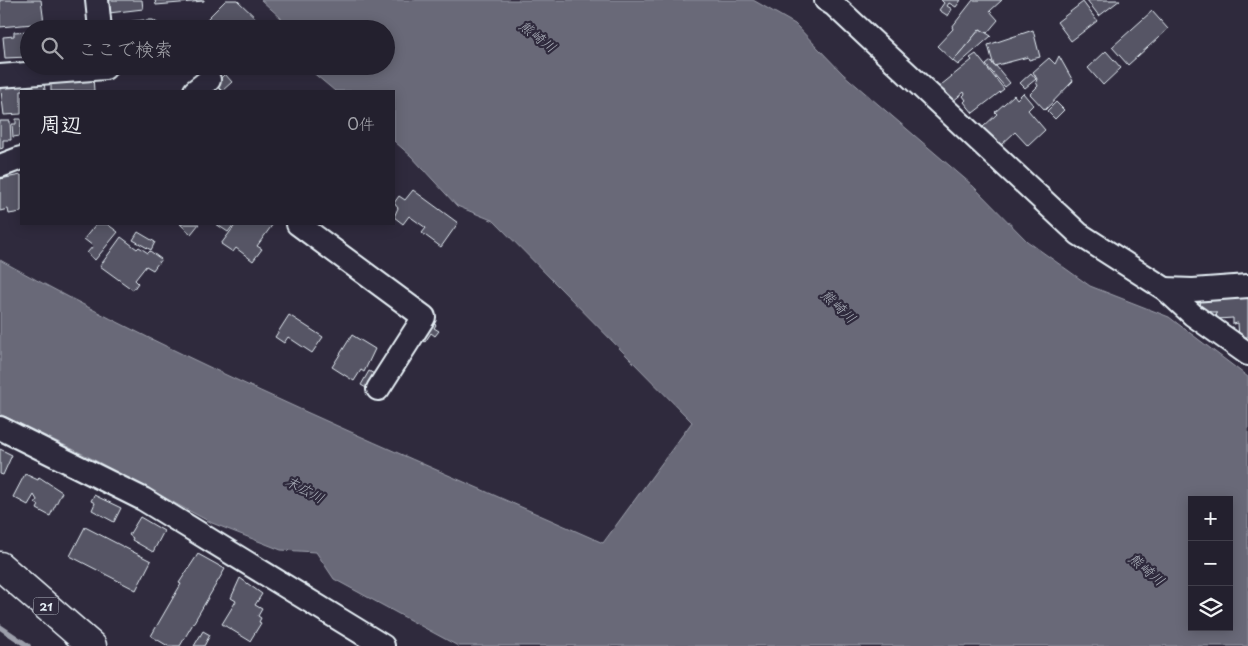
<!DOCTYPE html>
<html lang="ja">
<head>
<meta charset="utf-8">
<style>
	:root { --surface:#23202e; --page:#2b2836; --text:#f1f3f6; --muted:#a3a3aa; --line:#403e4a }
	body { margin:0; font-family:"Playpen Sans","Klee One",sans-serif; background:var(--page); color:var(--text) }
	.controls { position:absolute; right:15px; bottom:15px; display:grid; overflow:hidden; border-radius:0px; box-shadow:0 2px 12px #0003 }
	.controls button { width:45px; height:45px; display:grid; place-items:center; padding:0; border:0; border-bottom:1px solid var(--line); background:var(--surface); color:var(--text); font:25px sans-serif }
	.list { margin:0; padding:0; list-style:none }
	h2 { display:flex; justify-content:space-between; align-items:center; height:65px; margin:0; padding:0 20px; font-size:21px }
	h2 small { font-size:16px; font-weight:400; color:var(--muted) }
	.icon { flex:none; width:28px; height:28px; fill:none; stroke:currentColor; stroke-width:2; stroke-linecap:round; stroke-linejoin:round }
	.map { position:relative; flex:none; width:1248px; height:646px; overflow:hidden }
	.search { position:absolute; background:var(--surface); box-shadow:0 2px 12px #0003; left:20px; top:20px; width:375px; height:55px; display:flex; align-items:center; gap:12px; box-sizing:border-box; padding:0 18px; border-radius:28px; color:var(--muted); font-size:19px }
	.panel { position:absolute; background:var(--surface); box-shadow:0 2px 12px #0003; left:20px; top:90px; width:375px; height:135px; border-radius:0px }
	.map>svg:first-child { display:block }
	.water { fill:#696978; stroke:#9c9fab; fill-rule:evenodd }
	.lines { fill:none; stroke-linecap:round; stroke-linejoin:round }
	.stream { stroke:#9c9fab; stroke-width:5.5 }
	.building { fill:#575565; stroke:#e8f1f8 }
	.minor-casing { stroke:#e8f1f8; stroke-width:26 }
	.major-casing { stroke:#e8f1f8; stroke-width:31 }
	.minor { stroke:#2f2a3d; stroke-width:22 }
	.major { stroke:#2f2a3d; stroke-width:28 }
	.labels { text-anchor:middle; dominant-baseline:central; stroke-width:4.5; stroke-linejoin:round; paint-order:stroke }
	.shield { fill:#2f2a3d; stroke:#b0b5c0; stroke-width:1 }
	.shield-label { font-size:11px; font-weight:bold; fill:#e8f1f8 }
	.water-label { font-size:14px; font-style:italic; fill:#afb4be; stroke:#2f2a3d }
</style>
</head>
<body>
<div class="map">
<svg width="1248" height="646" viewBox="0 0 1248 646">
	<rect width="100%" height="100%" fill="#2f2a3d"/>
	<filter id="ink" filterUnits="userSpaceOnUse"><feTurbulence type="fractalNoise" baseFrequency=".02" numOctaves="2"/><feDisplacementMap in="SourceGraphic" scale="10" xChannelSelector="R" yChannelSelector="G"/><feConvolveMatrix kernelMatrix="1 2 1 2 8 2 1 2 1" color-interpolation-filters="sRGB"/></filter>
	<g filter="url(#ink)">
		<!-- water -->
		<path class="water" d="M 261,0 L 753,0 L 795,24 L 843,74 L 971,184 L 1027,241 L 1090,286 L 1169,317 L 1248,377 L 1248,646 L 458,646 L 334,579 L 316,552 L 281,550 L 212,523 L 87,456 L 0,414 L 0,260 C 194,368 400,453 603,543 L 692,422 L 494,221 L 457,206 L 411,156 L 394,141 L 394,91 L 335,91 L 305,66 L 386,66 L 386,29 L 285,29 L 281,18 ZM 1192,500 L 1229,500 L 1229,627 L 1192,627 Z"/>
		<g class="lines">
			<!-- stream -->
			<polyline class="stream" points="0,627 28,646"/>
		</g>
		<!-- building -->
		<g class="building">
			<polygon points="0,0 41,0 44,23 0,27"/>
			<polygon points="108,0 142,0 143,9 109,13"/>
			<polygon points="155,0 204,0 204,1 156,5"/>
			<polygon points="226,0 237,0 261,23 255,29 241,29 233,20 227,26 221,20 216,25 220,29 197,29"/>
			<polygon points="941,0 961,0 956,7 949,3 947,6 952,9 948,16 939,10 944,3"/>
			<polygon points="973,0 1002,0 990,11 998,20 987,33 980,29 953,61 937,46 953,29 952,27"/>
			<polygon points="1087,0 1120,0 1099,16"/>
			<polygon points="1083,2 1097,21 1071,41 1057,22"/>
			<polygon points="1152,11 1168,29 1128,65 1112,47"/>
			<polygon points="144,20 145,29 111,29 111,27 127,26 126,22"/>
			<polygon points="146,20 153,20 163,27 146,29"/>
			<polygon points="980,29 991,36 958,65 953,61"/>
			<polygon points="1033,30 1040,57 1029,60 1028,57 994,66 988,45"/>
			<polygon points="29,31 29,57 5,58 3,37 14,36 14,32"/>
			<polygon points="1106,51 1121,68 1103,85 1088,68"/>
			<polygon points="976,54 1004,89 973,113 964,102 966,100 963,96 965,94 964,92 946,107 936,89 972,60 970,58"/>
			<polygon points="1059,56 1073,81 1045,110 1030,94 1038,86 1036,82 1037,79 1033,72 1049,58 1055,64"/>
			<polygon points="991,61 994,66 996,66 1010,83 1005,87 986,65"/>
			<polygon points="1031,73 1036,79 1025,88 1020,83"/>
			<polygon points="225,74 232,82 222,91 215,84"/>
			<polygon points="93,76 94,91 51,91 51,81"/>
			<polygon points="33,80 44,80 45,91 21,91 21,114 4,115 0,83 28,81 28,87 34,86"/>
			<polygon points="1023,93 1033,105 1028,110 1045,130 1028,146 1015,132 1000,146 983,127 997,114 995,112 1014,95 1017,99"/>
			<polygon points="1056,102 1064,110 1055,119 1047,111"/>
			<polygon points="16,119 21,119 20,136 13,137 12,124 16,124"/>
			<polygon points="0,121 10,121 11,140 3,140 3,148 0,149"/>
			<polygon points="21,175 21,212 9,214 8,209 0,211 0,179"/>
			<polygon points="413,190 458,223 441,247 422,233 426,228 409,216 403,224 394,217 398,208 394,203 399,196 405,200"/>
			<polygon points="96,224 107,224 118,232 95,260 87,253 93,246 84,239"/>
			<polygon points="180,224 199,224 191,234"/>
			<polygon points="216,224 234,224 228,232"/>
			<polygon points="236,224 273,224 257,246 262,249 253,261 236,248 233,252 221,244"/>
			<polygon points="138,232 155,242 151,250 133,240"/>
			<polygon points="121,237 137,249 139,247 148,253 150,251 161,259 153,270 146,266 135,280 138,283 133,290 100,266"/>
			<polygon points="1248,293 1248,337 1239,338 1238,323 1233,324 1233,318 1217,319 1216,312 1201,312 1200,296"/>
			<polygon points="289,315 323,337 312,353 288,337 284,343 275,337"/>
			<polygon points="427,320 436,325 434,328 439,331 435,336 431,333 425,342 417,336"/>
			<polygon points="352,335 375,349 364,372 361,370 354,381 332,367"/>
			<polygon points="369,371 383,379 375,393 361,385"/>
			<polygon points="0,449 12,455 3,475 0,474"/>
			<polygon points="25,474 38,480 39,477 62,492 50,516 37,509 39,505 35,503 37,500 34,495 28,505 13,497"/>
			<polygon points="94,495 121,508 114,522 92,510 95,503 91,501"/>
			<polygon points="140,517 164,531 153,552 132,540 133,538 129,535"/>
			<polygon points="85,527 151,561 136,590 70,556"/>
			<polygon points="198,554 225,569 180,646 168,646 151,636 181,584 179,583"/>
			<polygon points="240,578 262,594 255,605 262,609 258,616 261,618 259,622 261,623 250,641 222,624 236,601 231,598"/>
			<polygon points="203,631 210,635 204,646 194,646"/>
		</g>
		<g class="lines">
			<!-- minor casing -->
			<g class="minor-casing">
				<g id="minor">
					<polyline points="97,0 100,29"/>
					<polyline points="826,0 834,5 1079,234 1165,289 1193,315 1248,354"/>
					<polyline points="0,76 105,68 105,66"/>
					<polyline points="195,91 209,80"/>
					<polyline points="0,166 21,158"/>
					<polyline points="298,224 424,317 378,389"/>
					<polyline points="1165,289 1193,290 1248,286"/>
					<polyline points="0,428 143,499 383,646"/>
				</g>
			</g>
			<!-- major casing -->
			<g class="major-casing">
				<polyline id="major" points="0,566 92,646"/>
			</g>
			<!-- minor -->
			<use href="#minor" class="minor"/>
			<!-- major -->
			<use href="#major" class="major"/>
		</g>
	</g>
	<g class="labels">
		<!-- shield labels -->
		<rect class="shield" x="33.5" y="597.5" width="25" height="17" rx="4"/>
		<g class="shield-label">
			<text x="46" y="606">21</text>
		</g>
		<!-- water labels -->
		<g class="water-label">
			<text transform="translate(538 36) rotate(38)">熊崎川</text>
			<text transform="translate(839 306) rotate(43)">熊崎川</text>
			<text transform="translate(305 489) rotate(28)">末広川</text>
			<text transform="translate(1147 569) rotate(40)">熊崎川</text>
		</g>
	</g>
</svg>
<div class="controls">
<button>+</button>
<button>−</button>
<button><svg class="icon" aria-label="layers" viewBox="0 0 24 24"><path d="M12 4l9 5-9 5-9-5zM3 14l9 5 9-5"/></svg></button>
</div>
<div class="search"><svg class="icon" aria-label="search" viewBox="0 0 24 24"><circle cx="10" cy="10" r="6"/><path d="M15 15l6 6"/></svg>ここで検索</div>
<section class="panel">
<h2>周辺<small>0件</small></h2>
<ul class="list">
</ul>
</section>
</div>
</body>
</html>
